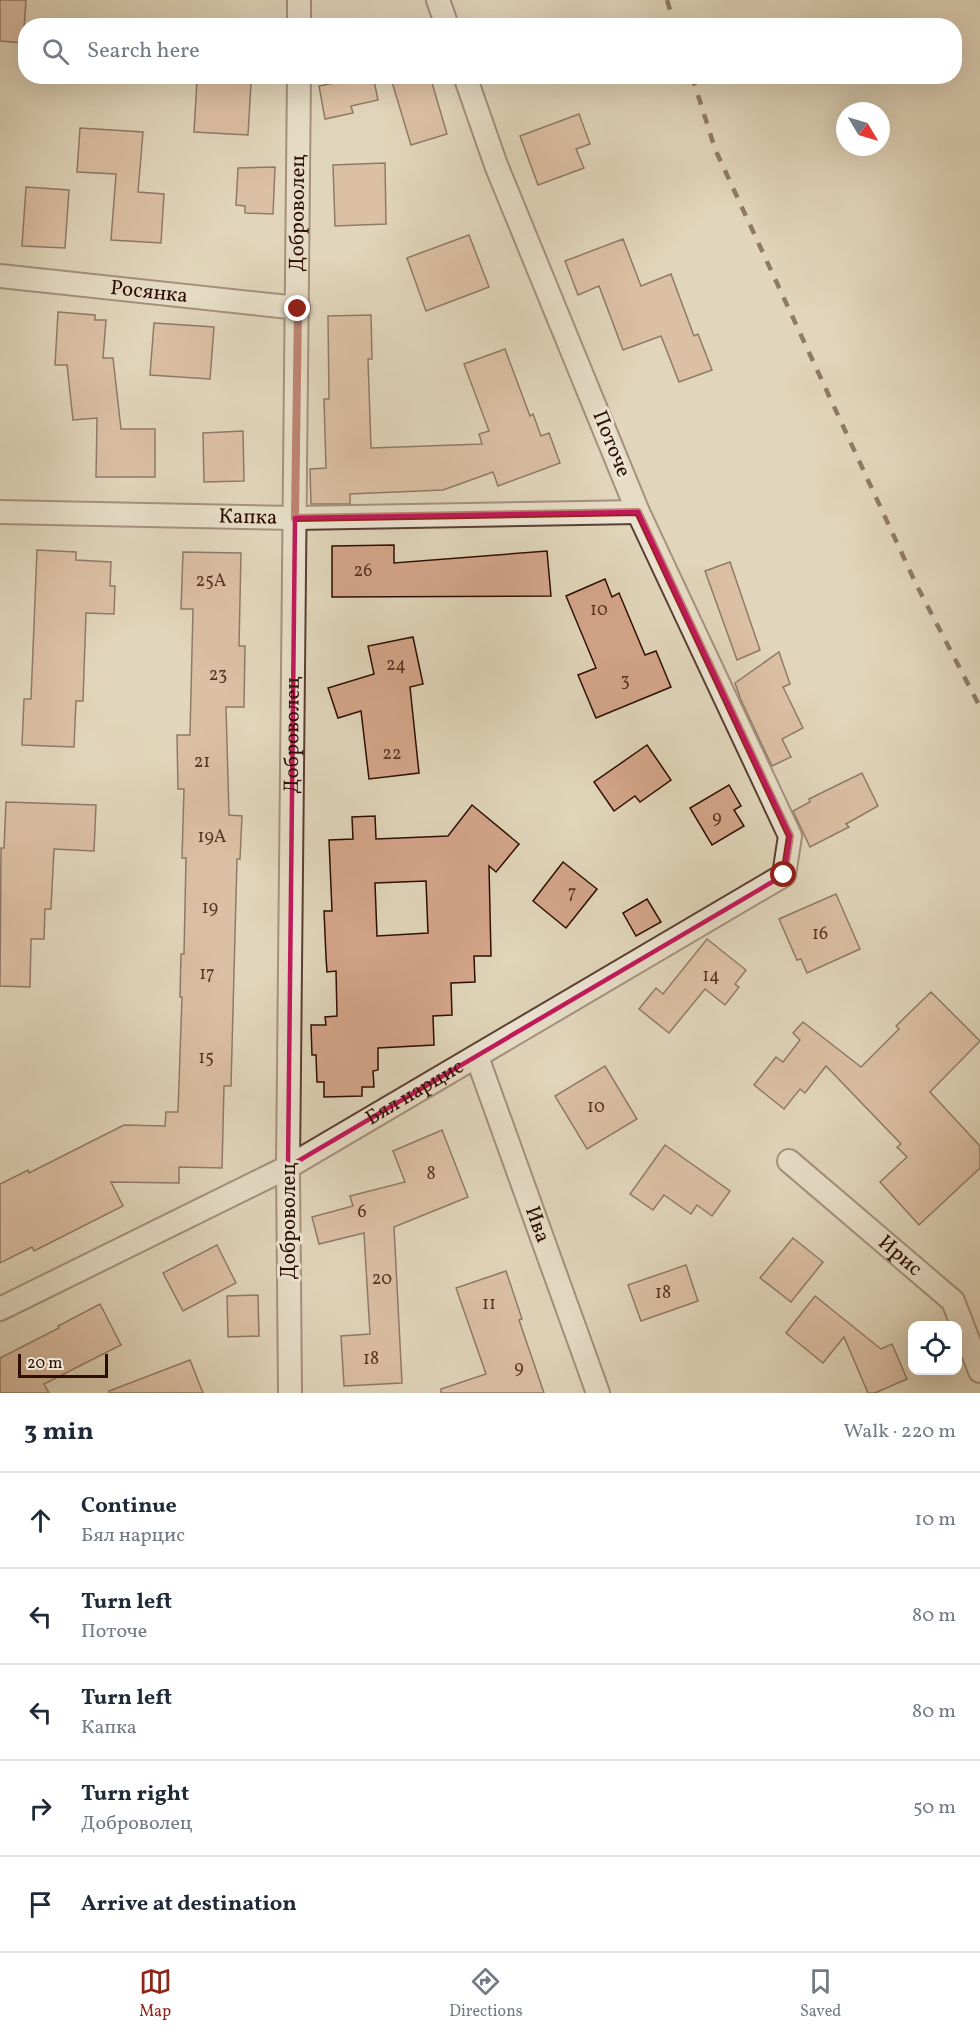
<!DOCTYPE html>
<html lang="en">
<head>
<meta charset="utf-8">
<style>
	:root { --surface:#fff; --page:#f6f6f7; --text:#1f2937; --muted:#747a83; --line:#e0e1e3; --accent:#8f2418 }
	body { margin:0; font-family:Vollkorn,serif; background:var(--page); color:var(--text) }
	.controls { position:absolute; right:18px; bottom:18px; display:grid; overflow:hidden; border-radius:12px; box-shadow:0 6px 24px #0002 }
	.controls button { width:54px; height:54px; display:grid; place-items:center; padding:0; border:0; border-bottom:2px solid var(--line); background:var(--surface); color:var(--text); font:30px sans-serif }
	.compass { position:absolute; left:836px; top:102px; width:54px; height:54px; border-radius:50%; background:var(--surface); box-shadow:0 6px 24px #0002; rotate:128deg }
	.scale { position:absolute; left:18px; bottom:15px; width:90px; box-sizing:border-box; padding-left:6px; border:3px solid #2c0d01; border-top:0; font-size:16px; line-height:21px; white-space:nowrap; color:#2c0d01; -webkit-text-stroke:4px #ece4d3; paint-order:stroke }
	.stop { position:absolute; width:18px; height:18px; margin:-14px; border:4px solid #8f2418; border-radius:50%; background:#fff }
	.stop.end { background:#8f2418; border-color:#fff; box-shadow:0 2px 6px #0008 }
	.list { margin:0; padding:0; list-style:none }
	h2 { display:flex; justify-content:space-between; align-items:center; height:78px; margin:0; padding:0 24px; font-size:26px }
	h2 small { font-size:20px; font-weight:400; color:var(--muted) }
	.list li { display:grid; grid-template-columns:39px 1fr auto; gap:18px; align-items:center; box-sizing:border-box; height:96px; padding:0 24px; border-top:2px solid var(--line) }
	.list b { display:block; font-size:22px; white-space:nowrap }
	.list p { margin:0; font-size:20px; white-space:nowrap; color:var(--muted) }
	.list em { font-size:20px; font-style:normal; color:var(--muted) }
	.icon { flex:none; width:33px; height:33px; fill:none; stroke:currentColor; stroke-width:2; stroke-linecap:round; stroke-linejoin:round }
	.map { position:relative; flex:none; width:980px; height:1393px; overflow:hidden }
	.search { position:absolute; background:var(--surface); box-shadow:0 6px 24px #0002; left:18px; right:18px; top:18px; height:66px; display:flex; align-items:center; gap:15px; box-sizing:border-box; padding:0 21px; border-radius:24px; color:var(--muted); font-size:22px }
	.sheet { height:558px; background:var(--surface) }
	nav { display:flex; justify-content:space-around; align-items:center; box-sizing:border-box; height:84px; border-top:2px solid var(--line); background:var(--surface); font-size:16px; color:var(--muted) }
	nav a { display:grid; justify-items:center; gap:3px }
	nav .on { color:var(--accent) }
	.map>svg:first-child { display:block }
	.building { fill:#d5a68b; stroke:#2c0d01; stroke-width:1.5; fill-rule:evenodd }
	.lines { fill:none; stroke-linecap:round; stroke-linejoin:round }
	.street-casing { stroke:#593f30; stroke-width:26 }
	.street { stroke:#ece4d3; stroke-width:22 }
	.rail { stroke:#2c0d01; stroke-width:4.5; stroke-dasharray:10 10; stroke-linecap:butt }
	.route { stroke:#8f2418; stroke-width:8 }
	.marked { fill:none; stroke:#c2185b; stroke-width:4.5; stroke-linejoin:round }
	.labels { text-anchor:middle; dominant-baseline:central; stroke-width:6; stroke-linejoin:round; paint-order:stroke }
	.number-label { font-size:18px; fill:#563324 }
	.street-label { font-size:21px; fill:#2c0d01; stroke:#ece4d3 }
</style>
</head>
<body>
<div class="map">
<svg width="980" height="1393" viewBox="0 0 980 1393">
	<rect width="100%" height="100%" fill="#e1d6bb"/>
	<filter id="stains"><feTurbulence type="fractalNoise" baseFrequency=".00333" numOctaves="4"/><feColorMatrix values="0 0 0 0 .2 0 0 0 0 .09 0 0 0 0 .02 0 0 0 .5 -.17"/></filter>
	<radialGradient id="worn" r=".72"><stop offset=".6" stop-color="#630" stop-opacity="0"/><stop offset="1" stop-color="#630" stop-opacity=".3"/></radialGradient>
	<!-- building -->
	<g class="building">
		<polygon points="0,0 26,0 23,43 0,41"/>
		<polygon points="368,76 373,76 378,100 351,106 353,113 325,119 319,86"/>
		<polygon points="408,76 430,76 447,134 411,145 392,82"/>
		<polygon points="197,80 251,83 248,135 194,132"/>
		<polygon points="579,114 590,144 576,149 584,168 538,185 520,136"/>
		<polygon points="80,128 143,132 138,192 164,194 161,243 111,240 116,174 77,172"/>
		<polygon points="385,163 386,224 335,226 333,165"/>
		<polygon points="275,167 273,214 245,213 245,206 236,205 238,168"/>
		<polygon points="26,187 69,190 65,248 22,246"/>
		<polygon points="469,235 489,287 426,311 407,258"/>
		<polygon points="623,239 641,286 671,274 694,336 698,334 712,370 679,382 661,336 623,350 599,286 578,295 565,261"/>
		<polygon points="58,312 95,315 95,320 106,320 103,358 113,358 121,429 155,429 155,477 96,477 97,418 73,420 67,365 55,365"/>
		<polygon points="371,315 372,359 368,359 371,448 482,444 479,434 489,431 464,364 505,349 530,416 533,414 541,436 549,433 560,463 498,486 493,472 443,490 350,494 350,504 311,504 310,469 326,468 324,399 329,399 328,316"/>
		<polygon points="154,323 214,327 210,379 150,375"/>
		<polygon points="243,431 244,481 204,482 203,433"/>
		<polygon points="394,545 394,563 547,551 551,596 332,597 332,546"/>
		<polygon points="37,550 76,552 76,560 111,562 110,586 115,586 114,614 86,613 83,701 76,701 74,747 22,745 24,699 31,699"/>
		<polygon points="183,552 241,553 239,646 245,646 244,707 226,707 229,815 242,816 240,859 237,859 231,1086 224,1086 222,1168 179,1167 179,1183 111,1182 123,1206 34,1251 32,1247 0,1263 0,1184 28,1170 29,1173 124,1125 165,1126 166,1112 178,1112 182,997 180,997 181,954 184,954 186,858 182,858 184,789 178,789 177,735 190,735 193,609 181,609"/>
		<polygon points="730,562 760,650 737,660 705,571"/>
		<polygon points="605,579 612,597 619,593 645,655 656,651 671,687 596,718 578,675 596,668 566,596"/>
		<polygon points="413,637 423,684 410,687 419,773 369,779 361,711 338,718 328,688 374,674 368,646"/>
		<polygon points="779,652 790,684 783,687 803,728 782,739 791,757 772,766 741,700 735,683"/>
		<polygon points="647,745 671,780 640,802 635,796 614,811 594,782"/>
		<polygon points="862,773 878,806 846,824 849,827 810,847 793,811 810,802 809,799"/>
		<polygon points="729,785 741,806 734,810 744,826 712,845 690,808"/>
		<polygon points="6,802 96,805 94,851 54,849 51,909 45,909 44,939 31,939 30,987 0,986 1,848 4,848"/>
		<path d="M 472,805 L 519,844 L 496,872 L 489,866 L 491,956 L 474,956 L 475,982 L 451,983 L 452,1015 L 433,1016 L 434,1045 L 378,1048 L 378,1070 L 373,1071 L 374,1087 L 362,1087 L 362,1096 L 324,1097 L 324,1082 L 317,1082 L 316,1055 L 312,1055 L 311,1025 L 326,1025 L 325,1017 L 337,1016 L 336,971 L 327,972 L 326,957 L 324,911 L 332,911 L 329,840 L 353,839 L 352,817 L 375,816 L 376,839 L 448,836 ZM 426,881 L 428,933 L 377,936 L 375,883 Z"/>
		<polygon points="563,862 597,889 566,928 533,901"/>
		<polygon points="836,894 860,949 807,973 801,959 797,960 779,919"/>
		<polygon points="647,899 661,922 636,936 623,913"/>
		<polygon points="707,939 746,970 735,984 739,987 725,1005 705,989 669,1033 639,1009 656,988 663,994"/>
		<polygon points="931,992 980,1041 930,1092 980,1146 980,1168 919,1225 880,1182 907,1157 897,1147 901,1144 826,1066 805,1093 800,1089 784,1109 754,1085 776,1057 783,1062 800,1040 793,1033 803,1022 861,1067 899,1029 896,1026"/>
		<polygon points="605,1066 637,1119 587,1149 555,1096"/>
		<polygon points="442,1130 468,1197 394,1227 402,1383 344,1386 341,1336 370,1334 364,1233 319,1244 312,1217 353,1206 350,1196 405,1182 393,1151"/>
		<polygon points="665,1145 730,1191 712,1216 697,1205 691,1214 664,1195 653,1210 630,1194"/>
		<polygon points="793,1238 823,1262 791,1302 760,1278"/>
		<polygon points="217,1245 236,1283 183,1311 163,1273"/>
		<polygon points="686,1265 698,1301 641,1321 628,1285"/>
		<polygon points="506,1271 522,1319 519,1320 544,1393 441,1393 441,1389 486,1374 456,1288"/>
		<polygon points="258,1295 259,1336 228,1337 227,1296"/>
		<polygon points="815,1296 881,1349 892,1344 907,1379 875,1393 868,1393 844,1337 823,1363 786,1333"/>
		<polygon points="100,1304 121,1345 44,1384 49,1393 0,1393 0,1358 59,1328 58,1326"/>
		<polygon points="190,1360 203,1393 109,1393 109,1391"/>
	</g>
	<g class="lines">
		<!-- street casing -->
		<g class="street-casing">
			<g id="street">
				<polyline points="438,0 447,26"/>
				<polyline points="299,26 299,0"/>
				<path id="s1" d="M 0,276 L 298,308"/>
				<path id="s2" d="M 0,512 L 295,518 L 638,512"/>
				<path id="s3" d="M 477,1057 L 598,1393"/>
				<path id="s4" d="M 789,1161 L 953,1301 L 980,1371"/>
				<path id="s5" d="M 0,1309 L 288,1167 L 784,875 L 790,836 L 638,512 L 496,165 L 465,76"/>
				<path id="s6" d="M 290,1393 L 288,1167 L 299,76"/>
			</g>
		</g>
		<!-- street -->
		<use href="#street" class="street"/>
		<!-- rail -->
		<g class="rail">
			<polyline points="667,0 675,26"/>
			<polyline points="692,76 715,149 916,584 980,707"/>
		</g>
	</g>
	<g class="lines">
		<!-- route -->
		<polyline class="route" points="298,309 295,518 638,512 790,836 784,875"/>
	</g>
	<!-- marked area -->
	<path d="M0 0H980V1393H0ZM 638,512 L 790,836 L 784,875 L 288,1167 L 295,518 Z" fill="#e1d6bb" fill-opacity=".55" fill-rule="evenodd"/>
	<path class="marked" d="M 638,512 L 790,836 L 784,875 L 288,1167 L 295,518 Z"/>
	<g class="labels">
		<!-- number labels -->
		<g class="number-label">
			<text x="363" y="571">26</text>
			<text x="211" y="581">25А</text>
			<text x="599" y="610">10</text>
			<text x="396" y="665">24</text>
			<text x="218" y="675">23</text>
			<text x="625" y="681">3</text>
			<text x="392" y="754">22</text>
			<text x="202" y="762">21</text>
			<text x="717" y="818">9</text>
			<text x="212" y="837">19А</text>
			<text x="572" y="893">7</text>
			<text x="210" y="908">19</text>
			<text x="820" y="934">16</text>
			<text x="207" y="974">17</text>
			<text x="711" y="976">14</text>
			<text x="206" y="1058">15</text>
			<text x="596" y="1107">10</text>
			<text x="431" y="1174">8</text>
			<text x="362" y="1212">6</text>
			<text x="382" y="1279">20</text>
			<text x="663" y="1293">18</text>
			<text x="489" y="1304">11</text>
			<text x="371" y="1359">18</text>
			<text x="519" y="1368">9</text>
		</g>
		<!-- street labels -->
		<g class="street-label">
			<text stroke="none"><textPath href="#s6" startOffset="1180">Доброволец</textPath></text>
			<text stroke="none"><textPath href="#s1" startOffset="150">Росянка</textPath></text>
			<text transform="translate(611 444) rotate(68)">Поточе</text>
			<text stroke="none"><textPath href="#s2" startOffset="248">Капка</textPath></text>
			<text stroke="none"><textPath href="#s6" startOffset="658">Доброволец</textPath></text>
			<text stroke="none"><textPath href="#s5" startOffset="468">Бял нарцис</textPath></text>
			<text transform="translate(289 1221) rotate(-90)">Доброволец</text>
			<text stroke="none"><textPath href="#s3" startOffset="178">Ива</textPath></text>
			<text stroke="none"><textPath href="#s4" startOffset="146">Ирис</textPath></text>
		</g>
	</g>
	<rect width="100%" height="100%" filter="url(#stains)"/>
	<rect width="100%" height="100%" fill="url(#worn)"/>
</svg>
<div class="controls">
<button><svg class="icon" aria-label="locate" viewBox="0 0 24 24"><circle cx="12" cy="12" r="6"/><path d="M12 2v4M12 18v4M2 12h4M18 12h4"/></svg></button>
</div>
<svg class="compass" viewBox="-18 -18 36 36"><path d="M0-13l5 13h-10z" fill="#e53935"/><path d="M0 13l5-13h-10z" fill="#747a83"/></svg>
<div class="scale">20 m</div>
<div class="stop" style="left:784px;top:875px"></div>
<div class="stop end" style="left:298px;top:309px"></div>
<div class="search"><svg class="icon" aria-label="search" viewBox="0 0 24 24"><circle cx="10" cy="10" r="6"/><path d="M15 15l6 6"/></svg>Search here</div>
</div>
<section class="sheet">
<h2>3 min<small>Walk · 220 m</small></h2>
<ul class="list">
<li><svg class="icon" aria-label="ahead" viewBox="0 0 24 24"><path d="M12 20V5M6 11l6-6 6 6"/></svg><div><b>Continue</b><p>Бял нарцис</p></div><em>10 m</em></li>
<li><svg class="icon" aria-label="left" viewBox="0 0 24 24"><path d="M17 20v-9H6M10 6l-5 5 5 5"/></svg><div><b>Turn left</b><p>Поточе</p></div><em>80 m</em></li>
<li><svg class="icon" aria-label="left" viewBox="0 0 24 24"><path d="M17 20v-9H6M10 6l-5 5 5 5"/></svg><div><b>Turn left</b><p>Капка</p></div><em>80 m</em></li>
<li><svg class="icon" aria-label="right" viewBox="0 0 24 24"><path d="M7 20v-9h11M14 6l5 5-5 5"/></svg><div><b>Turn right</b><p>Доброволец</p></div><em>50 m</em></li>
<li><svg class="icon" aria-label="arrive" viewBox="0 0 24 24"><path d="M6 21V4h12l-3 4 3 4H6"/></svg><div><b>Arrive at destination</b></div></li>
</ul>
</section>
<nav>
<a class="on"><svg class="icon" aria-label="map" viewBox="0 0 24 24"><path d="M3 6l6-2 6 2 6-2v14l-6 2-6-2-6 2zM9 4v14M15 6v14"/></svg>Map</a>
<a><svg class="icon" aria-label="directions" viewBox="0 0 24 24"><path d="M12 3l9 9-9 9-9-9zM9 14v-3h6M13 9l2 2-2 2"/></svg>Directions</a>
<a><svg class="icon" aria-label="saved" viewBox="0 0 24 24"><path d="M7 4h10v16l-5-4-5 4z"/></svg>Saved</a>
</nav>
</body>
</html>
